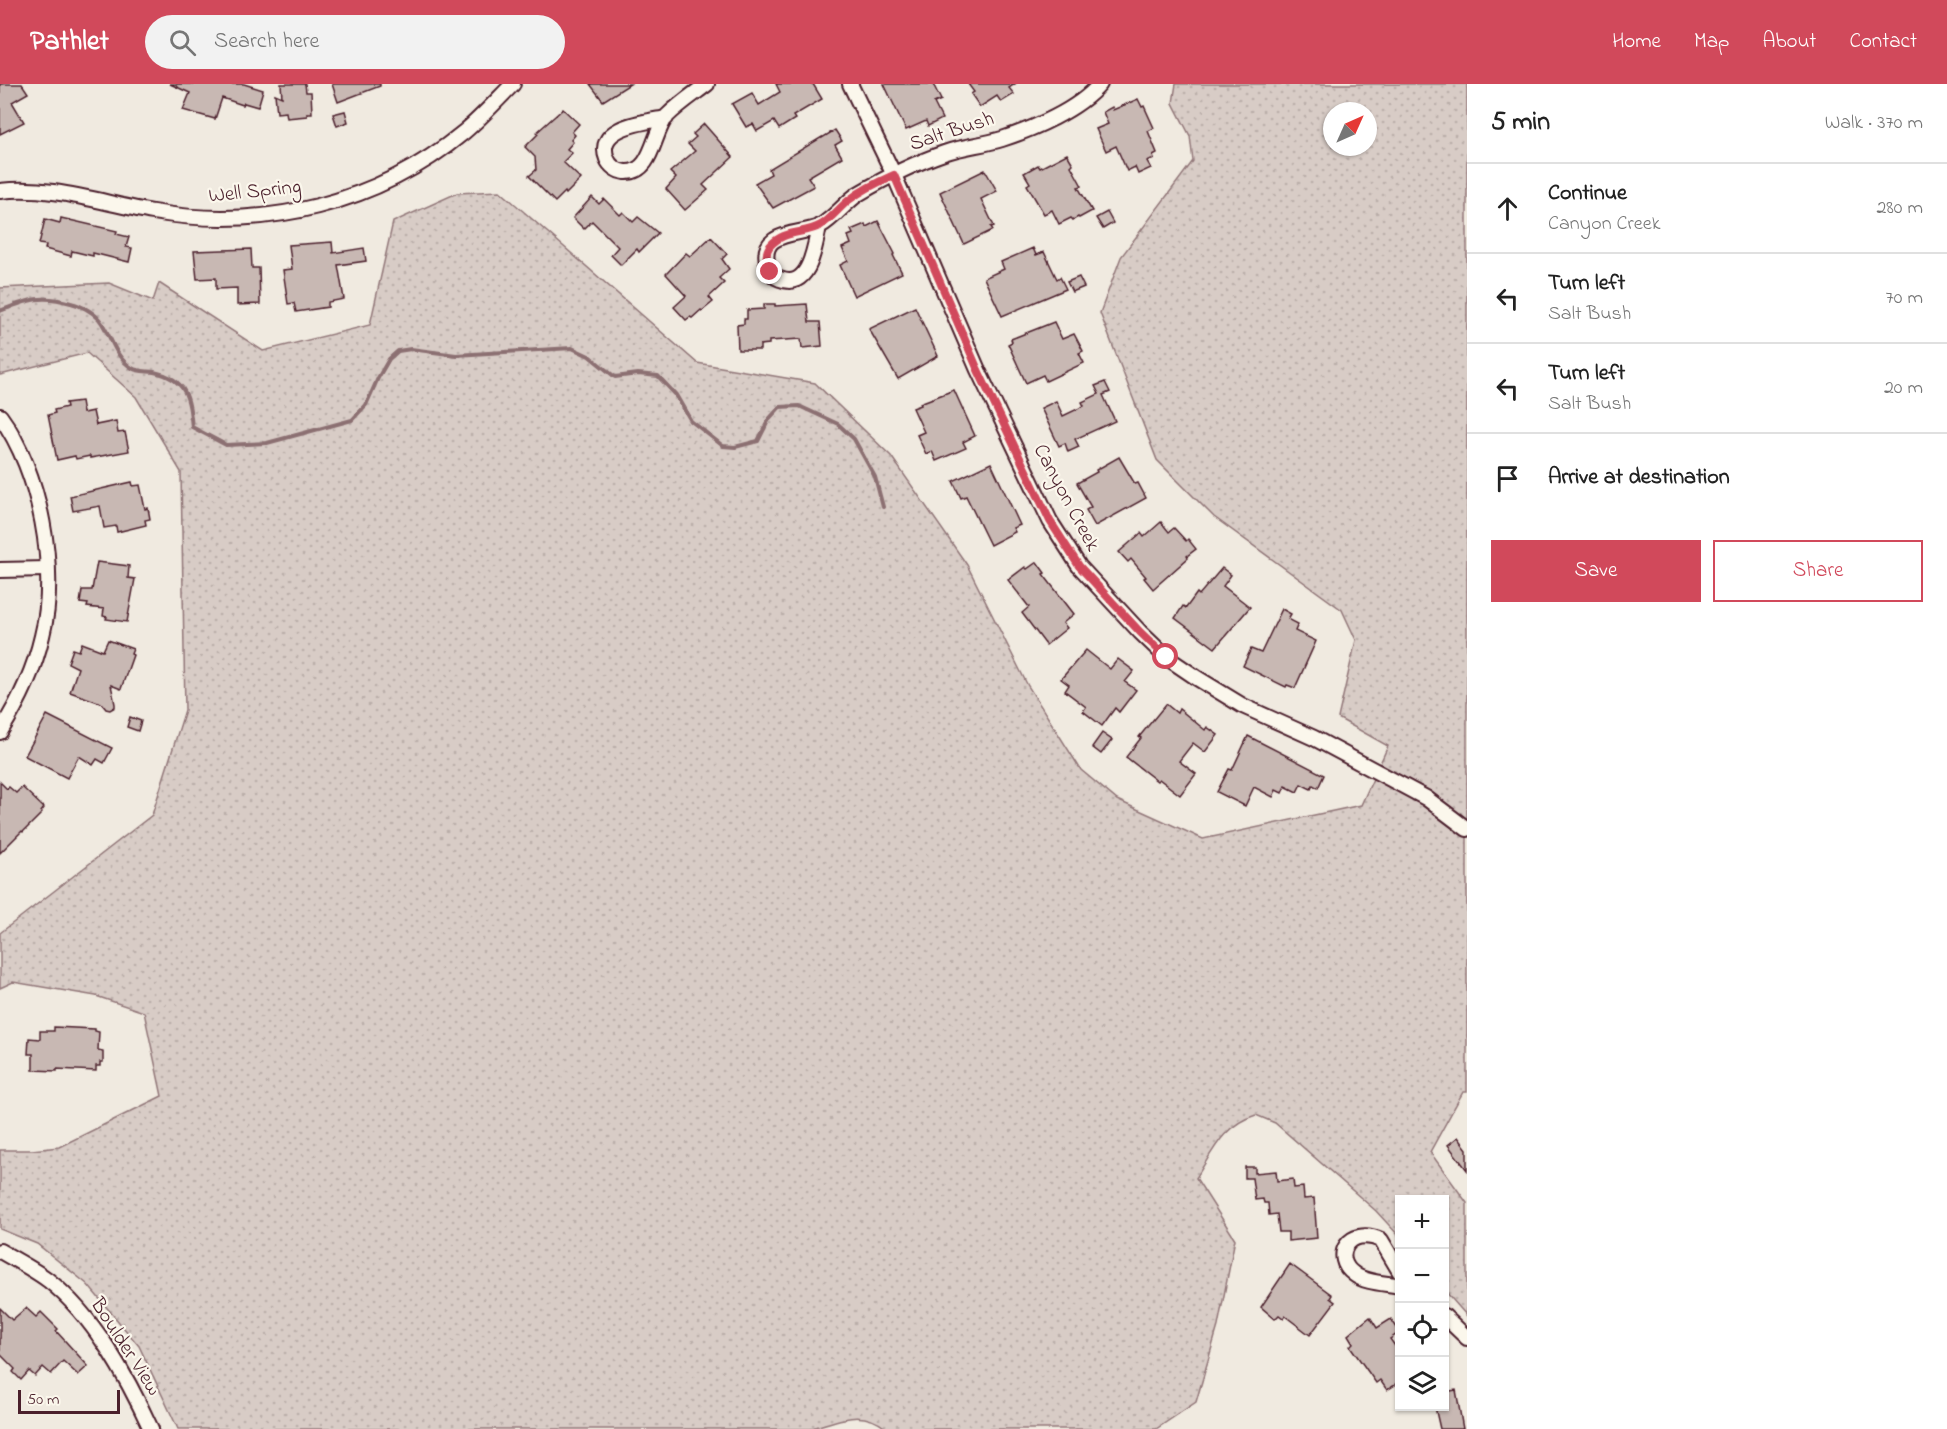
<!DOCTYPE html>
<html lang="en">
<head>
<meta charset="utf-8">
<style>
	:root { --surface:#fff; --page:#f2f2f2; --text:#222; --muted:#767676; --line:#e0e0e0; --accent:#d1495b }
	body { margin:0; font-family:"Indie Flower",sans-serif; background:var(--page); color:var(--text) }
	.controls { position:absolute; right:18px; bottom:18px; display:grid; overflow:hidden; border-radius:0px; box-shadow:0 2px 4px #0004 }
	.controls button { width:54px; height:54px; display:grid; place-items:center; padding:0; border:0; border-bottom:2px solid var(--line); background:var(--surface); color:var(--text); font:30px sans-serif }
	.compass { position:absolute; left:1323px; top:18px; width:54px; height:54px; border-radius:50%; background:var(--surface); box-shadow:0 2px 4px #0004; rotate:45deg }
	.scale { position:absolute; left:18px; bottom:15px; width:102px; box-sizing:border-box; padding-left:6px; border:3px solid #4a1f2b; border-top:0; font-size:16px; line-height:21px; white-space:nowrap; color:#4a1f2b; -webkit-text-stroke:4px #fbf7ec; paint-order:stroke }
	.stop { position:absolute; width:18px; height:18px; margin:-14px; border:4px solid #d1495b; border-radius:50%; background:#fff }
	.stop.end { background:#d1495b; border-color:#fff; box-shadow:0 2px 6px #0008 }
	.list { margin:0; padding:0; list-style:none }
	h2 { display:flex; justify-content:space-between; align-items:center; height:78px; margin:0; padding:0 24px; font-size:26px }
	h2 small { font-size:20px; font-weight:400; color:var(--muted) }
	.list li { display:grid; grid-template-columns:39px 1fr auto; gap:18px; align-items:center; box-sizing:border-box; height:90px; padding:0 24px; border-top:2px solid var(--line) }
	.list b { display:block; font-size:22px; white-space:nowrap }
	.list p { margin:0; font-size:20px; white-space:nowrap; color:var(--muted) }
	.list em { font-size:20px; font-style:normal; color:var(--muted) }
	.actions { display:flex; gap:12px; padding:18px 24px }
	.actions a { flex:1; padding:14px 0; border:2px solid var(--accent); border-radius:0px; text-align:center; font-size:21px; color:var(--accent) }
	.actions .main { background:var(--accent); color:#fff }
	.icon { flex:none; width:33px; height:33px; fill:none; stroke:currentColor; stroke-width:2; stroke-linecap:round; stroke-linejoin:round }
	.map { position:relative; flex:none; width:1467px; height:1345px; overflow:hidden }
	header { display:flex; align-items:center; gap:36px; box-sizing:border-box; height:84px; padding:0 30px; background:var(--accent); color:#fff }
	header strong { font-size:28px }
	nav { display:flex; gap:33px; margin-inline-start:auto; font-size:21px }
	.search { width:420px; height:54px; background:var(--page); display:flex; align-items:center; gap:15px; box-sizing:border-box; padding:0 21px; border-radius:33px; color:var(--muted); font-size:22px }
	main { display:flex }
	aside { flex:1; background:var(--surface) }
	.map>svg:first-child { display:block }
	.grass { fill:url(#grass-dots); stroke:#917678; stroke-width:1.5; fill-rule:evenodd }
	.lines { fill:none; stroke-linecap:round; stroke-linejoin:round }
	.stream { stroke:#8c6f72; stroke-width:4 }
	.building { fill:#c8b8b3; stroke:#4a1f2b; stroke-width:1.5 }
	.minor-casing { stroke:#4a1f2b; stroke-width:18 }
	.minor { stroke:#fbf7ec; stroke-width:14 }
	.route { stroke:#d1495b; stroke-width:8 }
	.labels { text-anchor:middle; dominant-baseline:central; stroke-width:4.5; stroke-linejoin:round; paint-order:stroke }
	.street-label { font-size:21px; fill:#4a1f2b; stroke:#fbf7ec }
</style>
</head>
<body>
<header>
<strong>Pathlet</strong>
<div class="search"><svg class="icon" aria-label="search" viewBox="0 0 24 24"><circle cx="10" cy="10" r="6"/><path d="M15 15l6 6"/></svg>Search here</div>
<nav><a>Home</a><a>Map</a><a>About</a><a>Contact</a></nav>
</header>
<main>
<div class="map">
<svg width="1467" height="1345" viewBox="0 0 1467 1345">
	<defs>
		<pattern id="grass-dots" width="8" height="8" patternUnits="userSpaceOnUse" patternTransform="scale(1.5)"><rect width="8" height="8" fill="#d8ccc6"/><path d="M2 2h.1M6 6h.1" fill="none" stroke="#bbafaa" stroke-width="1.8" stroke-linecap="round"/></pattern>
	</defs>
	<rect width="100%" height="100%" fill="#f0eae0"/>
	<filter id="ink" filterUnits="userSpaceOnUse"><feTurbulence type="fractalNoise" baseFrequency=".0167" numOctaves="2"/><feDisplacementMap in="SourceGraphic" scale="12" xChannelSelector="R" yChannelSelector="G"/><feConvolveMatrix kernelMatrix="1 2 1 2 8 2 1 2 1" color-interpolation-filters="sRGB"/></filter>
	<g filter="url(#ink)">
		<!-- grass -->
		<path class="grass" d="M 1176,0 L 1467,0 L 1467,1008 L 1463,1008 L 1430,1068 L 1467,1119 L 1467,1232 L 1445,1207 L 1444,1116 L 1400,1116 L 1399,1152 L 1376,1127 L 1275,1039 L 1256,1031 C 1223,1041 1213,1067 1196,1094 L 1235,1155 L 1218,1242 L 1196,1318 L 1156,1345 L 887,1345 C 862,1324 838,1336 810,1345 L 178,1345 L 139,1262 L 87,1200 L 37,1160 L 0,1145 L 0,1066 L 32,1066 L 59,1063 L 162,1012 L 144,928 L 96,912 L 13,898 L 0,904 L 0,849 L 152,731 L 185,626 L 181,388 L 136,313 L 87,269 L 0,291 L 0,204 L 109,199 L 153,217 L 159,199 L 263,267 L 370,241 L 393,138 L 457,109 L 500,107 L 697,279 L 815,299 L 891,372 L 967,481 L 1028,602 L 1081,686 L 1117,716 L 1203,755 L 1361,721 L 1388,662 L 1338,634 L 1356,556 L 1342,526 L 1214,433 L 1157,376 L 1100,229 L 1121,173 L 1193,77 L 1190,52 L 1173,19 ZM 1332,27 L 1368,27 L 1368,63 L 1332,63 Z"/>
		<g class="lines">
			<!-- stream -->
			<path class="stream" d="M 0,227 C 28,216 41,210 71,219 C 80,221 92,227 99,235 C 111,250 114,273 132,284 C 138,288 147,287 154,288 C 187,295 189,314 192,343 L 226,361 L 267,359 L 352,336 L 366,321 L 378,294 L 389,275 L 398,267 L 411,265 L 456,271 L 572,264 L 589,272 L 615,293 L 638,290 L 658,292 L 676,311 L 691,337 L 723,362 L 735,363 L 758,357 L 769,335 L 780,323 L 799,322 L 838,340 L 854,355 L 875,393 L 883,423"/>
		</g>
		<!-- building -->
		<g class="building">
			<polygon points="0,0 22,0 28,9 12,18 24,38 0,50"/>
			<polygon points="170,0 244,0 263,6 258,23 244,19 243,21 222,14 215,35 183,26 190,9"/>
			<polygon points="281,0 305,0 306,8 311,8 312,29 307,29 307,32 287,34 286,28 277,29 275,10 282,13"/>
			<polygon points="332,0 380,0 380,2 338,18"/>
			<polygon points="590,0 630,0 603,17"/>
			<polygon points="776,0 813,0 822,15 793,32 795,35 779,45 774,37 757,47 753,40 746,43 732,20 752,9 759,21 780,8"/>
			<polygon points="884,0 933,0 941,16 934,19 942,35 928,42 926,37 906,46"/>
			<polygon points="968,0 1015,0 1009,4 1014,10 1001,18 997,12 980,23 971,10 974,8"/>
			<polygon points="1138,15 1142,23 1144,22 1154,44 1148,47 1157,69 1153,71 1154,74 1147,77 1151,84 1138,90 1135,83 1127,87 1116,62 1106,67 1096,45 1108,40 1103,28 1112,23 1113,26"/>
			<polygon points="563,25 579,40 572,48 575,51 571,56 573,58 567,65 572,69 563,78 581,95 566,110 565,108 555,118 529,92 536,86 535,73 525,63 538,50 536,49"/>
			<polygon points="345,27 348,38 337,42 333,30"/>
			<polygon points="704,40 733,73 703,101 708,106 685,126 666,105 676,94 670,88 695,67 688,60 696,53 693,50"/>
			<polygon points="835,46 842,57 835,61 842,73 808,93 814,102 773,124 755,99 771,90 769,85 822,53 822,54"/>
			<polygon points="1067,70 1073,80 1071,82 1082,102 1078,103 1092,127 1079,134 1078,133 1073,136 1071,134 1059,140 1052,126 1044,130 1027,101 1030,99 1024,89 1038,81 1040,84"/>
			<polygon points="985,86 997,107 981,115 994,142 991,143 993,146 964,160 940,108"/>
			<polygon points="592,113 599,120 604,115 620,131 623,128 633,138 638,133 658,149 639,168 637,165 621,181 611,171 618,163 592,137 584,145 573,134"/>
			<polygon points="1107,128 1113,139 1103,145 1096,134"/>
			<polygon points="61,134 117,147 116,150 129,153 126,163 132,164 129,178 93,169 93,172 72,167 71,172 45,165 46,161 39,160 45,135 60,139"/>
			<polygon points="878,137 895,170 893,171 902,189 854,212 840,181 848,177 842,164 851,160 848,152 853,150 851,146 865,140 866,143"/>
			<polygon points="711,153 727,170 722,175 729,185 719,194 724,199 709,213 713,218 702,227 701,226 692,234 690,233 686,236 674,223 686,212 666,190 686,169 690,172"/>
			<polygon points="332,158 333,169 364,164 366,177 338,181 344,215 328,218 328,223 296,228 294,219 288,220 283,186 292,185 289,161"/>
			<polygon points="1033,164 1036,171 1044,168 1055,191 1057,195 1060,193 1066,205 1002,232 984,194 1004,185 1001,178"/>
			<polygon points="251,165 252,184 259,184 260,220 237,221 237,204 216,205 216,194 197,195 194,167"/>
			<polygon points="1079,193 1084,203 1072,208 1067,198"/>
			<polygon points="764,220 775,220 775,222 807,220 809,238 820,238 822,262 802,264 801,255 769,257 769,260 760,261 760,266 738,266 737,241 744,240 744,235 747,235 747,226 764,225"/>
			<polygon points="915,223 938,272 898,295 869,245"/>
			<polygon points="1054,238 1062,255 1074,250 1083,267 1079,269 1084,279 1046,297 1043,291 1026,299 1008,260 1012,258 1011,255"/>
			<polygon points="1105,298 1110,308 1103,311 1115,337 1075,355 1079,363 1068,368 1065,359 1059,362 1041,324 1056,317 1063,332 1084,322 1082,318 1099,310 1095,302"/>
			<polygon points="954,306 975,352 963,358 966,364 936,377 932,367 926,370 917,351 924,348 913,324 921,321 920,319"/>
			<polygon points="81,317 83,329 93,327 96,341 116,337 118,349 125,348 129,367 90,374 90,372 76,375 75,372 57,376 48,331 55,329 54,326 67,323 66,319"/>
			<polygon points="1119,373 1135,400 1138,399 1146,414 1095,442 1086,426 1091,423 1077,399 1097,388 1096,386"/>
			<polygon points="991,379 1020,441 1013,444 1015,448 990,461 966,412 961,414 953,397"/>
			<polygon points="132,398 133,402 140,401 145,425 148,424 150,435 145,436 146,441 117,448 116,442 104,444 100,422 73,427 70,412"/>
			<polygon points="1161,438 1169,448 1174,444 1186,457 1188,455 1196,465 1187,472 1188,474 1153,505 1144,494 1146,493 1131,475 1128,478 1119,468 1141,449 1144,453"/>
			<polygon points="97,478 129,482 128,494 135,495 127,538 106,535 107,533 103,532 104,525 87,523 88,520 80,519 82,506 92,506"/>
			<polygon points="1037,478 1045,489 1043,490 1074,530 1063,539 1067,544 1046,561 1022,529 1029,523 1008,496 1025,483 1027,485"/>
			<polygon points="1222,484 1231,491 1223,502 1250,523 1215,564 1175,534 1183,522 1186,524 1197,509 1199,511"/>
			<polygon points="1282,525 1291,530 1288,535 1298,540 1295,547 1316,557 1295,604 1287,601 1286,603 1243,582 1251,565 1261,569"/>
			<polygon points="108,556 133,565 131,570 133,571 121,605 111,601 115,620 115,623 110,626 106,625 101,619 70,608 78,584 68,579 73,565 79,567 82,559 103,567"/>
			<polygon points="1086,566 1110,585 1118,575 1134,587 1125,598 1136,606 1119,628 1115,624 1102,642 1083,627 1086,623 1065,607 1069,601 1061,595"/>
			<polygon points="1166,620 1177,629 1179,625 1205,646 1207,643 1218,651 1205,668 1193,659 1179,677 1196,690 1180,711 1159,695 1157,697 1126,673 1141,654 1139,653"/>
			<polygon points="47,631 112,664 104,679 97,675 93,681 79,672 67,694 25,672"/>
			<polygon points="130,633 141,637 138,647 127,643"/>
			<polygon points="1102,649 1112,656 1101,670 1092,663"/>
			<polygon points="1248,652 1324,691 1318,704 1313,701 1311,705 1301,700 1297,708 1285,702 1282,709 1276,706 1273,713 1254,703 1245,722 1217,708 1229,685 1232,686"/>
			<polygon points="0,698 7,705 9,703 16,709 22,703 44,724 41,728 42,729 23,748 22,747 0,769"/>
			<polygon points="54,943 95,945 95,947 99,948 98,966 103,967 103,978 100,978 100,982 96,982 96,987 57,985 57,987 33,986 33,970 28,970 29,954 40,955 40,947 54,947"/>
			<polygon points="1458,1053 1467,1065 1467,1086 1448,1061"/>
			<polygon points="1245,1083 1255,1083 1255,1089 1276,1087 1277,1097 1293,1095 1294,1104 1303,1103 1304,1115 1314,1114 1317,1154 1288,1157 1288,1148 1279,1148 1277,1130 1269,1131 1268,1119 1264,1119 1263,1115 1255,1116 1252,1094 1245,1094"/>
			<polygon points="1290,1180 1332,1211 1330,1214 1335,1218 1310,1251 1285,1232 1283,1234 1279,1231 1275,1235 1261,1223"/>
			<polygon points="0,1224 12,1236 26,1224 36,1233 41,1228 58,1245 56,1247 88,1282 78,1291 63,1277 51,1290 43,1283 35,1292 29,1287 21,1296 13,1288 15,1285 0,1270"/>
			<polygon points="1370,1233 1377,1244 1391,1235 1400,1248 1390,1255 1400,1269 1400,1298 1387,1306 1380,1296 1376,1299 1350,1262 1353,1259 1348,1251"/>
			<polygon points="1456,1306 1463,1345 1440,1345 1435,1323 1444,1323 1444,1308"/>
		</g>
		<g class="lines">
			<!-- minor casing -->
			<g class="minor-casing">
				<g id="minor">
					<polyline points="850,0 894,91 978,286 1050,437 1079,482 1140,548 1166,573 1197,594 1243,622 1314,654 1426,714 1467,745"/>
					<path d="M 666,34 C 646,38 594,42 607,75 C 610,82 617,87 625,88 C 653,90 653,47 667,32 C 679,20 694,10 707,0"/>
					<path d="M 0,107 C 53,101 101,119 153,128 C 264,147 377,120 464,48 C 482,33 497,16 513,0"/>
					<path d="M 819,142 C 815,161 810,207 780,195 C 774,193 770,188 768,182 C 757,145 802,152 820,142 C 834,134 845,119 858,110 C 885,94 915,79 944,69 C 963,62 983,61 1002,55 C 1033,45 1078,26 1100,0"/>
					<path d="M 0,332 C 40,386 59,487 42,552 C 34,587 19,618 0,648"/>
					<polyline points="0,486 47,485"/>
					<path d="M 0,1167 C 16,1176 33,1185 48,1196 C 94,1232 127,1293 151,1345"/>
					<path d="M 1400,1188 L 1381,1156 C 1348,1141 1331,1174 1354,1190 C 1365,1199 1385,1199 1400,1202"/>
					<polyline points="1444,1232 1467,1254"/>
				</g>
			</g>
			<!-- minor -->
			<use href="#minor" class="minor"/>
		</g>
	</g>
	<g class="lines" filter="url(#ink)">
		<!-- route -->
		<path class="route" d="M 770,188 C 767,180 764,169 770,162 C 784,145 804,151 821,141 C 831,135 839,124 849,116 C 862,106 878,98 894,91 L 978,286 L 1050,437 L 1079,482 L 1140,548 L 1166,573"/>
	</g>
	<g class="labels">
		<!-- street labels -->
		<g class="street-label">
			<text transform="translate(952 48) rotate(-18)">Salt Bush</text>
			<text transform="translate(255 108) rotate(-6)">Well Spring</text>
			<text transform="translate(1066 414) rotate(62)">Canyon Creek</text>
			<text transform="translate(125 1263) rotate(57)">Boulder View</text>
		</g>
	</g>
</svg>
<div class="controls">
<button>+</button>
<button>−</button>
<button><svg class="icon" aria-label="locate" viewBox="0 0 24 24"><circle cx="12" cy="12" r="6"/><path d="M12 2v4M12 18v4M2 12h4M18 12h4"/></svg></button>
<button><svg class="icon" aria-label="layers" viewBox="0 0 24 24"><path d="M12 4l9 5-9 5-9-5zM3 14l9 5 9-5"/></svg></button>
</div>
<svg class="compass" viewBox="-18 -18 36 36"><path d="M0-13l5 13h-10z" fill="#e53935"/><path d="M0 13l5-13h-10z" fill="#767676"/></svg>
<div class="scale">50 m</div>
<div class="stop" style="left:1166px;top:573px"></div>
<div class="stop end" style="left:770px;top:188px"></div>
</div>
<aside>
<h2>5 min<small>Walk · 370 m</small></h2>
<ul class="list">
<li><svg class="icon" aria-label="ahead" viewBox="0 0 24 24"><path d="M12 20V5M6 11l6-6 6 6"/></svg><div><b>Continue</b><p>Canyon Creek</p></div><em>280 m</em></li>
<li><svg class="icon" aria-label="left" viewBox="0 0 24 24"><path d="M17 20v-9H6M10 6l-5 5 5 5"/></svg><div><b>Turn left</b><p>Salt Bush</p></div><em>70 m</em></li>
<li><svg class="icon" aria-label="left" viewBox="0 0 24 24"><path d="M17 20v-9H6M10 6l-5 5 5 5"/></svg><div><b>Turn left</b><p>Salt Bush</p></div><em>20 m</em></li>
<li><svg class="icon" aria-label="arrive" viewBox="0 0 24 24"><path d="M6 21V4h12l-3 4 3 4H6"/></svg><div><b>Arrive at destination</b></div></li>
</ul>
<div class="actions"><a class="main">Save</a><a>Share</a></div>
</aside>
</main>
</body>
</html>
